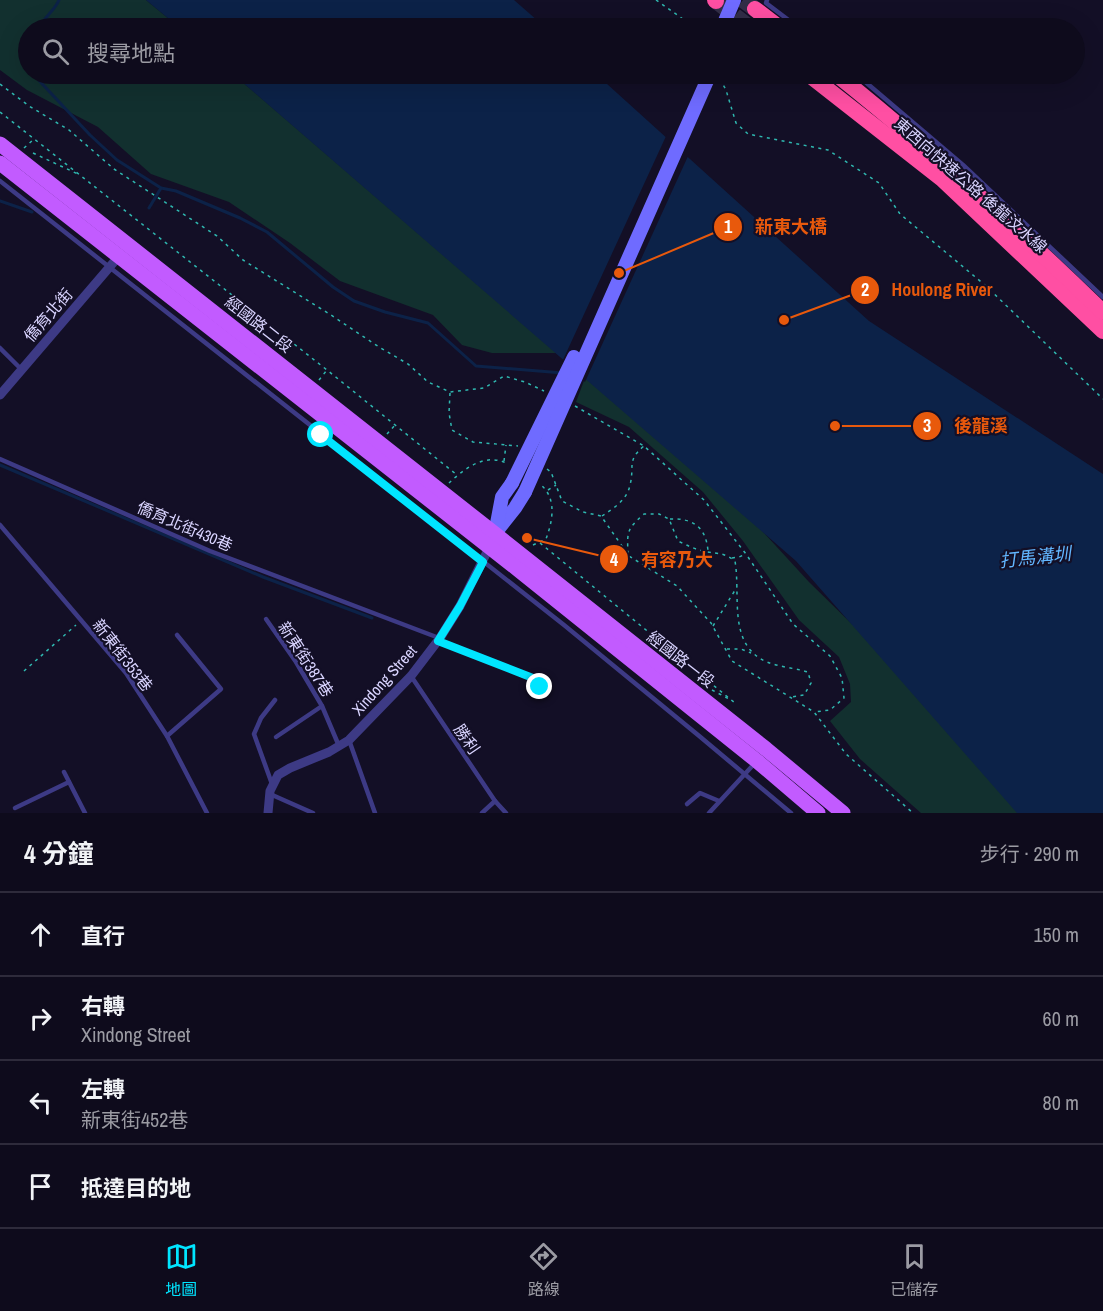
<!DOCTYPE html>
<html lang="zh-TW">
<head>
<meta charset="utf-8">
<style>
	:root { --surface:#0e0b1c; --page:#171425; --text:#f1f3f6; --muted:#9b9ba3; --line:#2e2b3b; --accent:#00e5ff }
	body { margin:0; font-family:"Archivo Narrow","Noto Sans TC",sans-serif; background:var(--page); color:var(--text) }
	.stop { position:absolute; width:18px; height:18px; margin:-14px; border:4px solid #00e5ff; border-radius:50%; background:#fff }
	.stop.end { background:#00e5ff; border-color:#fff; box-shadow:0 2px 6px #0008 }
	.list { margin:0; padding:0; list-style:none }
	h2 { display:flex; justify-content:space-between; align-items:center; height:78px; margin:0; padding:0 24px; font-size:26px }
	h2 small { font-size:20px; font-weight:400; color:var(--muted) }
	.list li { display:grid; grid-template-columns:39px 1fr auto; gap:18px; align-items:center; box-sizing:border-box; height:84px; padding:0 24px; border-top:2px solid var(--line) }
	.list b { display:block; font-size:22px; white-space:nowrap }
	.list p { margin:0; font-size:20px; white-space:nowrap; color:var(--muted) }
	.list em { font-size:20px; font-style:normal; color:var(--muted) }
	.icon { flex:none; width:33px; height:33px; fill:none; stroke:currentColor; stroke-width:2; stroke-linecap:round; stroke-linejoin:round }
	.map { position:relative; flex:none; width:1103px; height:813px; overflow:hidden }
	.search { position:absolute; background:var(--surface); box-shadow:0 6px 24px #0002; left:18px; right:18px; top:18px; height:66px; display:flex; align-items:center; gap:15px; box-sizing:border-box; padding:0 21px; border-radius:33px; color:var(--muted); font-size:22px }
	.sheet { height:414px; background:var(--surface) }
	nav { display:flex; justify-content:space-around; align-items:center; box-sizing:border-box; height:84px; border-top:2px solid var(--line); background:var(--surface); font-size:16px; color:var(--muted) }
	nav a { display:grid; justify-items:center; gap:3px }
	nav .on { color:var(--accent) }
	.map>svg:first-child { display:block }
	.green { fill:#12302f }
	.water { fill:#0c2248 }
	.pier { fill:#130f26 }
	.lines { fill:none; stroke-linecap:round; stroke-linejoin:round }
	.stream { stroke:#0c2248; stroke-width:3 }
	.highway-tunnel { stroke:#312d47; stroke-width:16; stroke-dasharray:16 8; stroke-linecap:butt }
	.path { stroke:#2fb8b0; stroke-width:1.5; stroke-dasharray:3 4.5; stroke-linecap:butt }
	.lane { stroke:#3d3a85; stroke-width:4.5 }
	.street { stroke:#3d3a85; stroke-width:9 }
	.secondary { stroke:#6f6bff; stroke-width:14 }
	.primary { stroke:#c25bff; stroke-width:15 }
	.highway { stroke:#ff4fa3; stroke-width:16 }
	.secondary-bridge { stroke:#6f6bff; stroke-width:14 }
	.route { stroke:#00e5ff; stroke-width:8 }
	.labels { text-anchor:middle; dominant-baseline:central; stroke-width:4.5; stroke-linejoin:round; paint-order:stroke }
	.street-label { font-size:16px; fill:#d9d4ff; stroke:#130f26 }
	.water-label { font-size:18px; font-style:italic; fill:#62b6ff; stroke:#130f26 }
	.leader { fill:none; stroke:#e8590c; stroke-width:2 }
	.callout-dot { fill:#e8590c; stroke:#130f26; stroke-width:2 }
	.mark-label { font-size:18px; text-anchor:middle; font-weight:bold; fill:#fff }
	.callout-label { font-size:18px; text-anchor:middle; font-weight:bold; fill:#e8590c; stroke:#130f26; stroke-width:4.5; stroke-linejoin:round; paint-order:stroke }
</style>
</head>
<body>
<div class="map">
<svg width="1103" height="813" viewBox="0 0 1103 813">
	<rect width="100%" height="100%" fill="#130f26"/>
	<!-- green -->
	<g class="green">
		<polygon points="0,0 146,0 180,28 28,28 28,74 233,74 557,353 492,353 462,345 433,315 340,281 290,243 229,202 151,174 98,127 27,90 0,70"/>
		<polygon points="585,378 742,509 809,582 954,724 1070,813 921,813 860,759 830,721 851,702 850,684 839,657 799,620 743,541 703,492 629,427 576,402"/>
	</g>
	<!-- water -->
	<g class="water">
		<polygon points="146,0 514,0 546,28 180,28"/>
		<polygon points="233,74 596,74 869,321 1103,474 1103,813 1017,813 796,561"/>
	</g>
	<!-- pier -->
	<polygon class="pier" points="667,134 689,154 585,382 562,362"/>
	<g class="lines">
		<!-- stream -->
		<g class="stream">
			<path d="M 40,28 C 44,16 54,12 59,0"/>
			<polyline points="33,74 90,135 117,160 161,188 176,191 240,218 267,232 333,287 354,301 385,312 428,323 476,366 563,373"/>
			<polyline points="0,201 32,212"/>
			<polyline points="149,208 161,188"/>
			<polyline points="0,465 263,577 372,618"/>
		</g>
		<!-- highway-tunnel -->
		<g class="highway-tunnel">
			<polyline points="743,0 755,9"/>
			<polyline points="716,1 748,26"/>
		</g>
		<!-- path -->
		<g class="path">
			<polyline points="656,0 683,19 689,28"/>
			<polyline points="720,79 726,90 736,123 748,134 828,150 879,183 900,214 986,286 1103,399"/>
			<polyline points="0,84 29,106 69,130 114,169 217,236 243,260 331,315 379,347 408,364 428,382 450,392 484,388 504,376 525,382 544,391"/>
			<polyline points="0,112 327,370 457,475"/>
			<polyline points="24,148 34,139"/>
			<polyline points="33,153 80,175"/>
			<polyline points="319,380 327,370"/>
			<polyline points="450,393 449,413 452,430 473,442 518,446"/>
			<polyline points="575,406 644,446 704,500 746,554 793,624 830,656 842,678 844,698 830,710 814,712"/>
			<polyline points="387,434 395,425"/>
			<polyline points="504,461 506,445"/>
			<polyline points="547,469 551,472 562,501 583,512 601,516 629,556 677,586 711,623 732,661 814,712 846,754 913,813"/>
			<path d="M 449,483 C 465,468 486,452 508,464"/>
			<polyline points="548,490 556,485"/>
			<path d="M 602,516 C 614,508 627,500 630,485 C 635,466 626,461 644,446"/>
			<path d="M 670,519 C 693,518 706,527 708,551"/>
			<polyline points="540,543 735,703"/>
			<path d="M 533,545 L 546,539 C 553,520 557,498 540,484"/>
			<path d="M 628,554 C 627,531 627,529 644,514 L 659,514 L 669,519 L 678,541 C 688,546 697,550 707,552 C 720,554 725,553 735,561 C 741,596 727,645 767,662 C 779,667 795,668 808,672 L 811,683 L 804,695 L 791,697"/>
			<polyline points="732,558 739,557 746,554"/>
			<polyline points="713,626 737,587"/>
			<polyline points="447,644 538,680 540,687 535,700"/>
			<polyline points="727,649 741,649 751,653"/>
			<polyline points="24,671 76,625"/>
			<polyline points="712,690 729,699"/>
		</g>
		<!-- lane -->
		<g class="lane">
			<polyline points="767,0 766,3 799,28"/>
			<polyline points="856,74 963,165 1103,297"/>
			<polyline points="0,181 564,625 698,735 791,813"/>
			<polyline points="0,348 21,369"/>
			<polyline points="0,459 210,551 439,638"/>
			<polyline points="0,525 126,673 167,736 207,813"/>
			<polyline points="266,619 296,662 322,706 339,746"/>
			<polyline points="411,676 495,801 506,813"/>
			<polyline points="167,736 221,689 177,635"/>
			<polyline points="276,737 322,706"/>
			<polyline points="349,740 375,813"/>
			<polyline points="64,772 85,813"/>
			<polyline points="272,784 254,734 261,718 275,700"/>
			<polyline points="270,794 313,813"/>
			<polyline points="687,804 700,793 719,801"/>
			<polyline points="15,808 69,782"/>
			<polyline points="482,813 495,801"/>
			<polyline points="709,813 755,763"/>
		</g>
		<!-- street -->
		<g class="street">
			<polyline points="0,395 119,256"/>
			<polyline points="268,813 270,791 278,775 290,768 329,752 349,740 411,676 440,638 460,606 491,544"/>
		</g>
		<!-- secondary -->
		<g class="secondary">
			<polyline points="496,532 515,508 525,492"/>
			<polyline points="495,534 502,497 512,483"/>
		</g>
		<!-- primary -->
		<g class="primary">
			<polyline points="0,144 495,534 766,749 843,813"/>
			<polyline points="0,163 520,571 757,761 818,813"/>
		</g>
		<!-- highway -->
		<g class="highway">
			<polyline points="715,0 716,1"/>
			<polyline points="755,9 780,28"/>
			<polyline points="748,26 750,28"/>
			<polyline points="808,74 942,179 1103,331"/>
			<path d="M 836,74 C 929,148 1017,229 1103,312"/>
		</g>
		<!-- secondary-bridge -->
		<g class="secondary-bridge">
			<polyline points="722,28 734,0"/>
			<polyline points="512,483 574,357"/>
			<polyline points="525,492 710,74"/>
		</g>
	</g>
	<g class="lines">
		<!-- route -->
		<polyline class="route" points="321,435 483,562 460,606 438,641 538,680 540,687"/>
	</g>
	<g class="labels">
		<!-- street labels -->
		<g class="street-label">
			<text transform="translate(971 185) rotate(41)">東西向快速公路 後龍汶水線</text>
			<text transform="translate(48 315) rotate(-49)">僑育北街</text>
			<text transform="translate(259 324) rotate(38)">經國路二段</text>
			<text transform="translate(185 526) rotate(23)">僑育北街430巷</text>
			<text transform="translate(123 655) rotate(52)">新東街353巷</text>
			<text transform="translate(306 659) rotate(57)">新東街387巷</text>
			<text transform="translate(681 659) rotate(38)">經國路一段</text>
			<text transform="translate(384 680) rotate(-48)">Xindong Street</text>
			<text transform="translate(467 739) rotate(56)">勝利</text>
		</g>
		<!-- water labels -->
		<g class="water-label">
			<text transform="translate(1035 557) rotate(-6)">打馬溝圳</text>
		</g>
	</g>
	<!-- callouts -->
	<path class="leader" d="M619 273L728 227M784 320L865 290M835 426L927 426M527 538L614 559"/>
	<g class="callout-dot">
		<circle cx="619" cy="273" r="6"/>
		<circle cx="784" cy="320" r="6"/>
		<circle cx="835" cy="426" r="6"/>
		<circle cx="527" cy="538" r="6"/>
		<circle cx="728" cy="227" r="15"/>
		<circle cx="865" cy="290" r="15"/>
		<circle cx="927" cy="426" r="15"/>
		<circle cx="614" cy="559" r="15"/>
	</g>
	<g class="mark-label">
		<text x="728" y="233">1</text>
		<text x="865" y="296">2</text>
		<text x="927" y="432">3</text>
		<text x="614" y="566">4</text>
	</g>
	<g class="callout-label">
		<text x="791" y="233">新東大橋</text>
		<text x="942" y="296">Houlong River</text>
		<text x="981" y="432">後龍溪</text>
		<text x="677" y="566">有容乃大</text>
	</g>
</svg>
<div class="stop" style="left:321px;top:435px"></div>
<div class="stop end" style="left:540px;top:687px"></div>
<div class="search"><svg class="icon" aria-label="search" viewBox="0 0 24 24"><circle cx="10" cy="10" r="6"/><path d="M15 15l6 6"/></svg>搜尋地點</div>
</div>
<section class="sheet">
<h2>4 分鐘<small>步行 · 290 m</small></h2>
<ul class="list">
<li><svg class="icon" aria-label="ahead" viewBox="0 0 24 24"><path d="M12 20V5M6 11l6-6 6 6"/></svg><div><b>直行</b></div><em>150 m</em></li>
<li><svg class="icon" aria-label="right" viewBox="0 0 24 24"><path d="M7 20v-9h11M14 6l5 5-5 5"/></svg><div><b>右轉</b><p>Xindong Street</p></div><em>60 m</em></li>
<li><svg class="icon" aria-label="left" viewBox="0 0 24 24"><path d="M17 20v-9H6M10 6l-5 5 5 5"/></svg><div><b>左轉</b><p>新東街452巷</p></div><em>80 m</em></li>
<li><svg class="icon" aria-label="arrive" viewBox="0 0 24 24"><path d="M6 21V4h12l-3 4 3 4H6"/></svg><div><b>抵達目的地</b></div></li>
</ul>
</section>
<nav>
<a class="on"><svg class="icon" aria-label="map" viewBox="0 0 24 24"><path d="M3 6l6-2 6 2 6-2v14l-6 2-6-2-6 2zM9 4v14M15 6v14"/></svg>地圖</a>
<a><svg class="icon" aria-label="directions" viewBox="0 0 24 24"><path d="M12 3l9 9-9 9-9-9zM9 14v-3h6M13 9l2 2-2 2"/></svg>路線</a>
<a><svg class="icon" aria-label="saved" viewBox="0 0 24 24"><path d="M7 4h10v16l-5-4-5 4z"/></svg>已儲存</a>
</nav>
</body>
</html>
